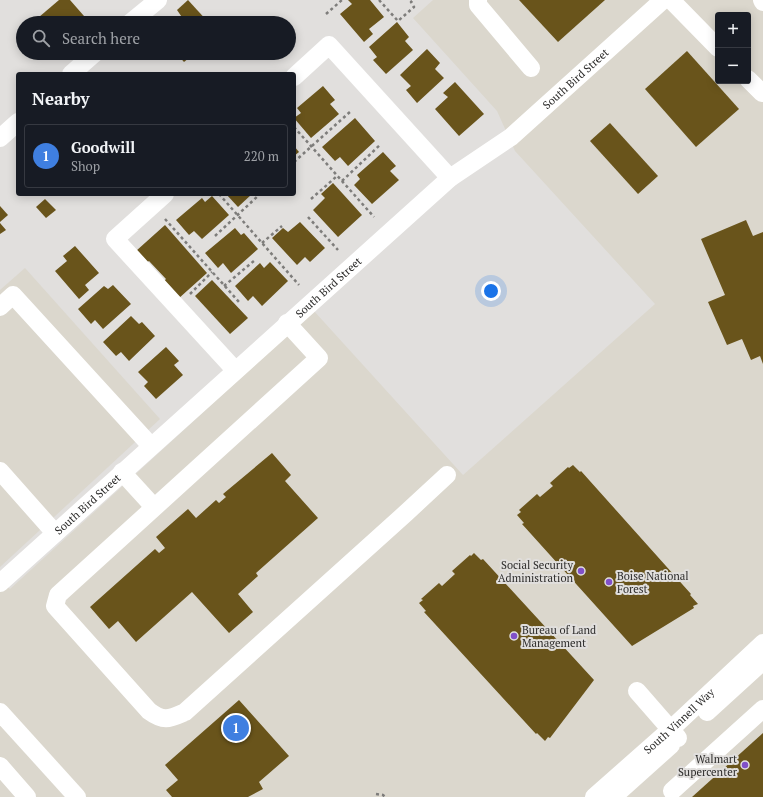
<!DOCTYPE html>
<html lang="en">
<head>
<meta charset="utf-8">
<style>
	:root { --surface:#171b24; --page:#20242c; --text:#f1f3f6; --muted:#9ea1a6; --line:#363941; --accent:#8150c9 }
	body { margin:0; font-family:"PT Serif",serif; background:var(--page); color:var(--text) }
	.controls { position:absolute; right:12px; top:12px; display:grid; overflow:hidden; border-radius:4px; box-shadow:0 2px 10px #0003 }
	.controls button { width:36px; height:36px; display:grid; place-items:center; padding:0; border:0; border-bottom:1px solid var(--line); background:var(--surface); color:var(--text); font:20px sans-serif }
	.you { position:absolute; left:491px; top:291px; width:14px; height:14px; margin:-10px; border:3px solid #fff; border-radius:50%; background:#1a73e8; box-shadow:0 0 0 6px #1a73e833 }
	.badge { display:grid; place-items:center; width:26px; height:26px; border-radius:50%; background:var(--accent); color:#fff; font-size:13px; font-weight:700 }
	.pin { position:absolute; translate:-50% -50%; border:2px solid #fff; box-shadow:0 1px 4px #0006 }
	.list { margin:0; padding:0; list-style:none }
	h2 { display:flex; justify-content:space-between; align-items:center; height:52px; margin:0; padding:0 16px; font-size:17px }
	h2 small { font-size:13px; font-weight:400; color:var(--muted) }
	.list li { display:grid; grid-template-columns:26px 1fr auto; gap:12px; align-items:center; box-sizing:border-box; height:64px; margin:0 8px 8px; padding:0 8px; border:1px solid var(--line); border-radius:4px }
	.list b { display:block; font-size:15px; white-space:nowrap }
	.list p { margin:0; font-size:13px; white-space:nowrap; color:var(--muted) }
	.list em { font-size:13px; font-style:normal; color:var(--muted) }
	.icon { flex:none; width:22px; height:22px; fill:none; stroke:currentColor; stroke-width:2; stroke-linecap:round; stroke-linejoin:round }
	.map { position:relative; flex:none; width:763px; height:797px; overflow:hidden }
	.search { position:absolute; background:var(--surface); box-shadow:0 2px 10px #0003; left:16px; top:16px; width:280px; height:44px; display:flex; align-items:center; gap:10px; box-sizing:border-box; padding:0 14px; border-radius:22px; color:var(--muted); font-size:15px }
	.panel { position:absolute; background:var(--surface); box-shadow:0 2px 10px #0003; left:16px; top:72px; width:280px; height:124px; border-radius:4px }
	.map>svg:first-child { display:block }
	.built { fill:#dbd7cd; fill-rule:evenodd }
	.building { fill:#69541b }
	.lines { fill:none; stroke-linecap:round; stroke-linejoin:round }
	.path { stroke:#7e7d7b; stroke-width:2.5; stroke-dasharray:3 3; stroke-linecap:butt }
	.minor { stroke:#fff; stroke-width:18 }
	.poi-dot { fill:#8150c9; stroke:#e1dfdd; stroke-width:1.5 }
	.labels { text-anchor:middle; dominant-baseline:central; stroke-width:4; stroke-linejoin:round; paint-order:stroke }
	.street-label { font-size:11px; fill:#2d2c2b; stroke:#e1dfdd }
	.poi-label { font-size:11px; fill:#2d2c2b; stroke:#e1dfdd; text-anchor:end }
</style>
</head>
<body>
<div class="map">
<svg width="763" height="797" viewBox="0 0 763 797">
	<rect width="100%" height="100%" fill="#e1dfdd"/>
	<!-- built -->
	<g class="built">
		<path d="M 433,0 L 763,0 L 763,797 L 0,797 L 0,579 L 10,589 L 314,311 L 463,475 L 655,304 L 515,151 L 497,111 L 413,18 ZM 718,15 L 748,15 L 748,81 L 718,81 Z"/>
		<polygon points="25,268 160,419 0,567 0,290"/>
	</g>
	<!-- building -->
	<g class="building">
		<polygon points="59,0 70,0 84,16 76,23 32,23"/>
		<polygon points="188,0 209,23 186,23 177,10"/>
		<polygon points="348,0 370,0 384,17 369,29 373,34 364,42 340,14 352,4"/>
		<polygon points="519,0 605,0 558,42"/>
		<polygon points="397,22 409,37 405,41 413,50 386,74 373,60 377,57 369,47"/>
		<polygon points="427,49 440,63 435,69 444,78 417,103 406,90 411,86 400,75"/>
		<polygon points="687,51 739,109 696,147 645,89"/>
		<polygon points="176,53 195,53 184,62"/>
		<polygon points="455,82 484,114 459,136 435,109 448,97 443,93"/>
		<polygon points="323,86 335,100 330,104 339,114 311,138 294,118 301,113 297,108"/>
		<polygon points="355,118 375,141 348,166 340,157 335,161 322,147"/>
		<polygon points="610,123 658,176 638,194 590,141"/>
		<polygon points="294,146 299,152 294,156"/>
		<polygon points="383,152 396,166 390,171 399,180 372,204 354,185 360,179 357,175"/>
		<polygon points="333,183 362,215 338,237 313,210 325,198 321,194"/>
		<polygon points="226,194 252,194 238,207"/>
		<polygon points="212,196 229,215 202,239 194,231 189,235 176,220 202,198 205,202"/>
		<polygon points="45,199 56,210 46,218 36,207"/>
		<polygon points="0,206 8,215 0,222"/>
		<polygon points="746,220 753,236 763,232 763,364 760,356 751,360 742,339 727,345 708,302 725,295 701,239"/>
		<polygon points="300,222 325,248 310,262 305,257 297,265 272,238 283,228 288,232"/>
		<polygon points="0,223 6,230 0,234"/>
		<polygon points="165,225 207,273 178,299 163,282 166,279 149,261 146,263 136,251"/>
		<polygon points="235,228 241,235 244,233 258,249 231,273 223,263 218,268 205,253"/>
		<polygon points="75,246 99,273 85,285 89,290 79,299 55,271 67,261 63,256"/>
		<polygon points="270,262 288,281 262,306 253,296 248,301 235,286 260,263 264,268"/>
		<polygon points="212,280 248,318 230,334 195,296"/>
		<polygon points="113,285 131,304 103,329 95,320 91,324 78,309 104,286 108,289"/>
		<polygon points="131,316 139,324 142,322 155,336 129,361 121,352 116,356 103,342"/>
		<polygon points="166,347 179,361 174,365 183,375 156,399 144,386 148,382 138,372"/>
		<polygon points="272,453 291,475 285,481 318,518 256,573 258,576 238,594 253,612 229,633 192,592 136,642 118,621 109,629 90,607 155,549 159,553 165,548 156,537 188,509 196,518 216,500 219,503 226,497 223,494"/>
		<polygon points="573,465 580,472 581,471 691,594 690,595 698,604 693,606 694,608 632,646 522,524 524,523 517,515 521,512 519,510 537,494 540,497 553,486 550,483 568,467 569,468"/>
		<polygon points="474,553 481,560 483,559 594,680 550,738 548,737 545,741 537,733 536,734 424,612 426,611 419,603 423,600 421,599 439,583 442,586 455,574 452,571 470,555 471,556"/>
		<polygon points="239,700 289,756 259,782 263,789 248,797 172,797 166,790 178,780 165,765"/>
		<polygon points="763,733 763,797 692,797"/>
	</g>
	<g class="lines">
		<!-- path -->
		<g class="path">
			<polyline points="379,0 398,21 414,7 411,2 413,0"/>
			<polyline points="326,14 342,0"/>
			<polyline points="294,127 374,217"/>
			<polyline points="294,162 351,111"/>
			<polyline points="342,181 381,144"/>
			<polyline points="219,194 299,285"/>
			<polyline points="311,199 337,176"/>
			<polyline points="308,217 338,250"/>
			<polyline points="165,219 239,302"/>
			<polyline points="215,236 259,195"/>
			<polyline points="262,243 282,226"/>
			<polyline points="224,286 255,260"/>
			<polyline points="190,294 212,272"/>
			<polyline points="376,794 383,795 385,797"/>
		</g>
		<!-- minor -->
		<g class="minor">
			<polyline points="478,0 478,5 531,68"/>
			<polyline points="671,0 718,48"/>
			<polyline points="762,0 763,2"/>
			<polyline points="130,23 158,0"/>
			<polyline points="71,74 95,53"/>
			<polyline points="294,77 329,45 450,178"/>
			<polyline points="748,79 762,93"/>
			<polyline points="0,138 18,122"/>
			<polyline points="165,194 115,239 235,370"/>
			<polyline points="0,307 13,295 151,446"/>
			<path d="M 287,323 L 319,358 L 58,595 L 55,606 L 149,711 C 164,722 169,719 185,712 L 406,513 L 447,475"/>
			<polyline points="0,471 55,533"/>
			<polyline points="122,472 154,507"/>
			<path id="s1" d="M 0,583 L 450,178 L 511,137 L 663,0"/>
			<polyline points="637,691 678,738"/>
			<polyline points="0,712 77,797"/>
			<polyline points="707,712 763,661"/>
			<polyline points="0,766 27,797"/>
			<polyline points="672,791 763,709"/>
			<path id="s2" d="M 594,797 L 671,729 L 763,643"/>
			<polyline points="613,797 671,745"/>
		</g>
	</g>
	<!-- markers -->
	<g class="poi-dot">
		<circle cx="581" cy="571" r="4"/>
		<circle cx="609" cy="582" r="4"/>
		<circle cx="514" cy="636" r="4"/>
		<circle cx="745" cy="765" r="4"/>
	</g>
	<g class="labels">
		<!-- street labels -->
		<g class="street-label">
			<text stroke="none"><textPath href="#s1" startOffset="766">South Bird Street</textPath></text>
			<text stroke="none"><textPath href="#s1" startOffset="442">South Bird Street</textPath></text>
			<text stroke="none"><textPath href="#s1" startOffset="118">South Bird Street</textPath></text>
			<text stroke="none"><textPath href="#s2" startOffset="114">South Vinnell Way</textPath></text>
		</g>
		<!-- poi labels -->
		<g class="poi-label">
			<text x="573" y="565">Social Security<tspan x="573" dy="13">Administration</tspan></text>
			<text x="617" y="576" text-anchor="start">Boise National<tspan x="617" dy="13">Forest</tspan></text>
			<text x="522" y="630" text-anchor="start">Bureau of Land<tspan x="522" dy="13">Management</tspan></text>
			<text x="737" y="759">Walmart<tspan x="737" dy="13">Supercenter</tspan></text>
		</g>
	</g>
</svg>
<div class="controls">
<button>+</button>
<button>−</button>
</div>
<div class="you"></div>
<div class="pin badge" style="left:236px;top:728px;background:#3f7fe0">1</div>
<div class="search"><svg class="icon" aria-label="search" viewBox="0 0 24 24"><circle cx="10" cy="10" r="6"/><path d="M15 15l6 6"/></svg>Search here</div>
<section class="panel">
<h2>Nearby<small></small></h2>
<ul class="list">
<li><span class="badge" style="background:#3f7fe0">1</span><div><b>Goodwill</b><p>Shop</p></div><em>220 m</em></li>
</ul>
</section>
</div>
</body>
</html>
